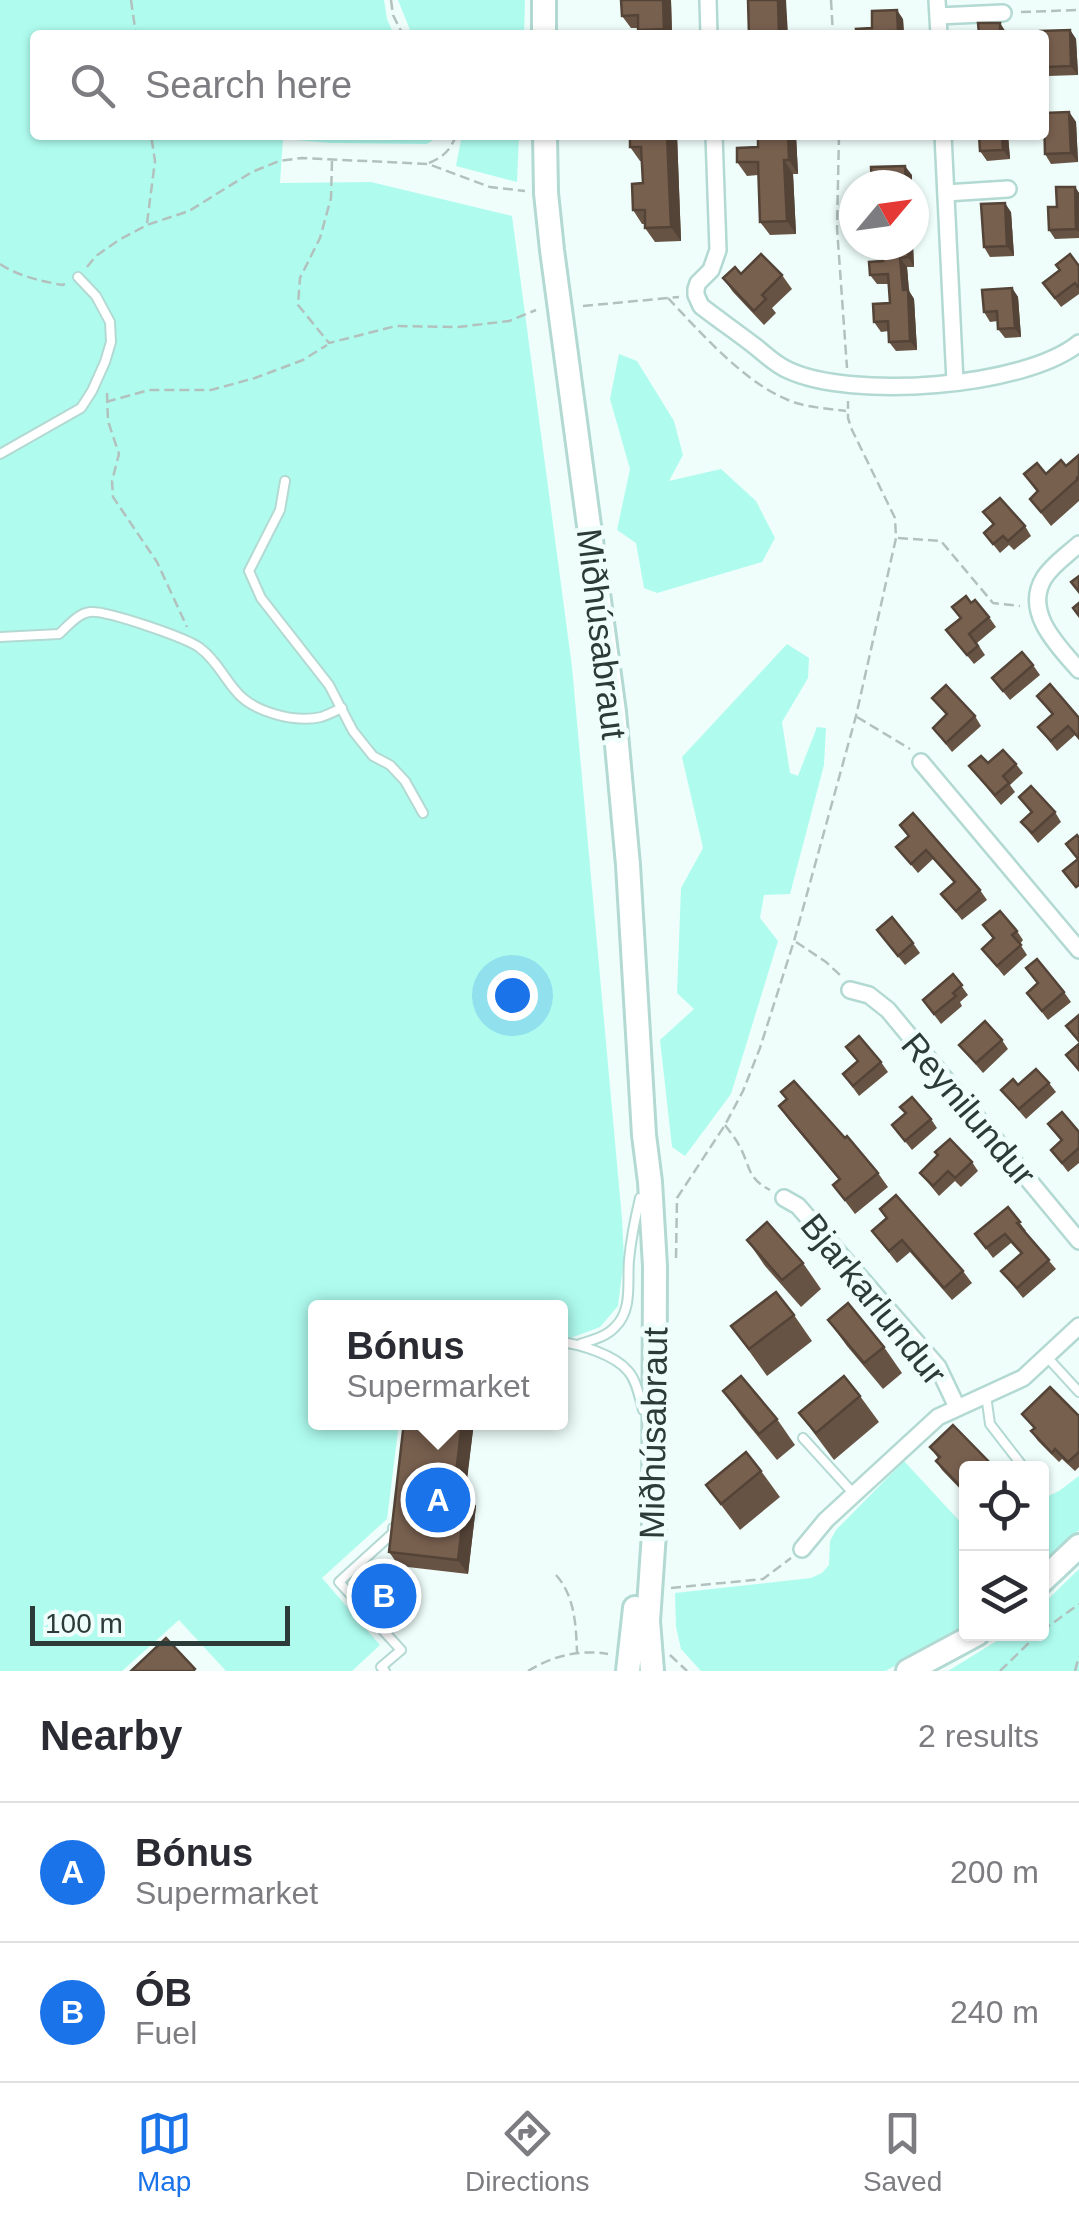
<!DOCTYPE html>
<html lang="en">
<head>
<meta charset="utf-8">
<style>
	:root { --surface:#fff; --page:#f2f2f3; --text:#2b2b33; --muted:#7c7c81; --line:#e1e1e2; --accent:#1a73e8 }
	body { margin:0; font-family:Helvetica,sans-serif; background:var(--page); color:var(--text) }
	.controls { position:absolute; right:30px; bottom:30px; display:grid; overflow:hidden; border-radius:10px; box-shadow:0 2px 8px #0004 }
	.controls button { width:90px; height:90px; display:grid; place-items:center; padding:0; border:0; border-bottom:2px solid var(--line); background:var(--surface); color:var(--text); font:50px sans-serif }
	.compass { position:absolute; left:839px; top:170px; width:90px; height:90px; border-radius:50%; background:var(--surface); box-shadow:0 2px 8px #0004; rotate:61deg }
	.scale { position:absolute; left:30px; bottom:25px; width:260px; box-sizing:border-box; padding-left:10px; border:5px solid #2c3b38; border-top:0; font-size:28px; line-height:35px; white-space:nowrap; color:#2c3b38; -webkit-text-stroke:8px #effefb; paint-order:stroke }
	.you { position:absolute; left:512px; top:995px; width:35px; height:35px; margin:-25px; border:8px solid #fff; border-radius:50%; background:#1a73e8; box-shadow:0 0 0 15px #1a73e833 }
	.badge { display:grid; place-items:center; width:65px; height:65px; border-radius:50%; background:var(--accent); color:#fff; font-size:32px; font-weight:700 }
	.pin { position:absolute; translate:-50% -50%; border:5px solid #fff; box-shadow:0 2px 10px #0006 }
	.popup { position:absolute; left:308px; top:1300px; width:260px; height:130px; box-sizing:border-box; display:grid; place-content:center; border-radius:10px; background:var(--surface); filter:drop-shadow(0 2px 8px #0005); font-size:32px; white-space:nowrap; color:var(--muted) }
	.popup b { font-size:38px; color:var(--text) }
	.popup::after { content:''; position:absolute; left:50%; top:100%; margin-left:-20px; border:20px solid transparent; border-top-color:var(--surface) }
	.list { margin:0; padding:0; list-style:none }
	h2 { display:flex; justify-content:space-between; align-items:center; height:130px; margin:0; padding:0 40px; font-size:42px }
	h2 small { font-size:32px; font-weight:400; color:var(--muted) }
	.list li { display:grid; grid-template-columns:65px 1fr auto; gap:30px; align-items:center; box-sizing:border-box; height:140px; padding:0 40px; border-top:2px solid var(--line) }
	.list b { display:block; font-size:38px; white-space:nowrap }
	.list p { margin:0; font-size:32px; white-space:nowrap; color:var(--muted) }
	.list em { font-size:32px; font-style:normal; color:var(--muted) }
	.icon { flex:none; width:55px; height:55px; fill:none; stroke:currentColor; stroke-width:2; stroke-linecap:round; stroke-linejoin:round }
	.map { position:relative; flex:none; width:1079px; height:1671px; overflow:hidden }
	.search { position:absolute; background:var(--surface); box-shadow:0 2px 8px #0004; left:30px; right:30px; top:30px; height:110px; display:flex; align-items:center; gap:25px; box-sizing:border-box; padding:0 35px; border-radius:10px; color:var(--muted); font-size:38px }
	.sheet { height:410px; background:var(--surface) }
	nav { display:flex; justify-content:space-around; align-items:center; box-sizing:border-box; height:140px; border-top:2px solid var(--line); background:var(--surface); font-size:28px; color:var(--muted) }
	nav a { display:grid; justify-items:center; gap:5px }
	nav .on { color:var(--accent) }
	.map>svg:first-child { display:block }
	.green { fill:#affcef }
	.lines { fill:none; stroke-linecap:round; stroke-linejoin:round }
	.lane-casing { stroke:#b3d9d3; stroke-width:12 }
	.street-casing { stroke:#b3d9d3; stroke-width:20 }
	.secondary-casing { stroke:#b3d9d3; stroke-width:28 }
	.path { stroke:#b2c1be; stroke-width:2.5; stroke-dasharray:10 5; stroke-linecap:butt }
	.lane { stroke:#fff; stroke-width:8 }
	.street { stroke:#fff; stroke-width:15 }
	.secondary { stroke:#fff; stroke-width:22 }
	.wall { fill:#675344 }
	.shaded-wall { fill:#544337 }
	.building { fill:#78604f; stroke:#544337; stroke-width:2.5 }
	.labels { text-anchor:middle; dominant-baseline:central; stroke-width:10; stroke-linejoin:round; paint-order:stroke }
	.street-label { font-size:35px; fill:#2c3b38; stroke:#effefb }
</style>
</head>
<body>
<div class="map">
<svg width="1079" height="1671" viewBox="0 0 1079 1671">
	<rect width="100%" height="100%" fill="#effefb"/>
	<!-- green -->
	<g class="green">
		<polygon points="0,0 384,0 387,19 394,35 35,35 35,135 441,135 427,144 331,143 283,139 280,183 371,182 512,216 572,667 622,1219 624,1258 618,1306 600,1327 568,1339 561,1338 560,1308 316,1308 316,1422 399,1423 387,1519 322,1578 380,1645 352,1671 226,1671 179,1620 122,1671 0,1671"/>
		<polygon points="398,0 525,0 524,35 412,35"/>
		<polygon points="462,135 519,135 517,182 456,166"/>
		<polygon points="619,354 637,361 674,421 683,455 669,481 721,469 756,501 775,538 762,562 657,593 644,588 636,543 617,530 630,469 610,399"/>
		<polygon points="787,644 809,658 808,678 782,722 790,773 798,776 817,727 826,728 824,765 790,894 764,895 760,918 778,941 731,1094 685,1156 672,1147 660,1040 694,1009 677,993 681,888 703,848 682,757"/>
		<polygon points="904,1461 966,1528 966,1626 944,1641 885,1671 701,1671 681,1649 676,1627 675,1593 811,1578 822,1573 829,1565 830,1541 836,1530"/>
		<polygon points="1079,1476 1079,1530 1042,1566 1042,1499 1059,1491"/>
		<polygon points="1079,1569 1079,1671 948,1671 1008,1634 1042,1634 1042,1605"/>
	</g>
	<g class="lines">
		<!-- lane casing -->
		<g class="lane-casing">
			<g id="lane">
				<polyline points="0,454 81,408 92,391 105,362 111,342 110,322 96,296 78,277"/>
				<polyline points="285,481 280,510 249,571 261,598 329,685 353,731 373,756 390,765 405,781 423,813"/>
				<path d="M 0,637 L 59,634 C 67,627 78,613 90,612 C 106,610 187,638 200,648 C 216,660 223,676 235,690 C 252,712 294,723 321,717 C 328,715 335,711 342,708"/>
				<path d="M 560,1342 C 580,1344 615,1355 628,1371 C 637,1381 639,1397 643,1410"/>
				<path d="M 580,1344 C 592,1340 606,1337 615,1327 C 633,1310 627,1282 629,1260 C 631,1239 635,1219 640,1198"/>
				<polyline points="1047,1357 1079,1392"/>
				<polyline points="986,1395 990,1424 1024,1468"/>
				<polyline points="803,1438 854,1494"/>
				<polyline points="385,1671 381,1667 401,1650 339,1582 393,1533 393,1528"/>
			</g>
		</g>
		<!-- street casing -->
		<g class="street-casing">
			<g id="street">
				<polyline points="708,0 709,35"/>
				<polyline points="937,0 939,35"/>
				<polyline points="938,16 1003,13"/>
				<path d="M 714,135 L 718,250 L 711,270 L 698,283 L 696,289 L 696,295 L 701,306 C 719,320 738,333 756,347 C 766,355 776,365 788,370 C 851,400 1024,388 1079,343"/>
				<polyline points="943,135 955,382"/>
				<polyline points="946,193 1008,189"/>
				<path d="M 1079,544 C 1067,555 1052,565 1044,578 C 1023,612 1058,646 1079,670"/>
				<polyline points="921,762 1079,950"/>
				<polyline points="850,990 869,995 888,1010 1079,1241"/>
				<polyline points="784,1198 798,1206 938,1367 957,1407"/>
				<polyline points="802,1549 826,1520 938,1417 1023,1378 1079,1326"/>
			</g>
		</g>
		<!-- secondary casing -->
		<g class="secondary-casing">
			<g id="secondary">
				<polyline points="544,0 544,35"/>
				<polyline points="545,135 546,193 552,250 614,712 628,865 644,1135 650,1182 655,1266 654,1533 648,1621 652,1671"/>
				<polyline points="1042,1581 1079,1546"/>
				<polyline points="628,1671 635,1608"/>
				<polyline points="908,1671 977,1634"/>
			</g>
		</g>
		<!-- path -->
		<g class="path">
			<polyline points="131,0 136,35"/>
			<polyline points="391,0 393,15 403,35"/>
			<polyline points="831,0 833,35"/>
			<polyline points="1021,12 1079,10"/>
			<polyline points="839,135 837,228 847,368"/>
			<polyline points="332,161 331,198 320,238 300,278 298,305 329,343 396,326 458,327 509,321 536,310"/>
			<path d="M 429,163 C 443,157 451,150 456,135"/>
			<polyline points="147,223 155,161 151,135"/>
			<path d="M 0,264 C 18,276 41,281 62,285 L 65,284"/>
			<polyline points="87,267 96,256 119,240 147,225 189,211 252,172 279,161 302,158 428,164 490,187 525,191"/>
			<path d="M 668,298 C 702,334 751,391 800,404 C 815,408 831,409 846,411"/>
			<polyline points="583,306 679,297"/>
			<polyline points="107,393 108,421 119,454 112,481 113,497 157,562 187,627"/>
			<polyline points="106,402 149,390 211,390 255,378 303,360 327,345"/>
			<polyline points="898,538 941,541 993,603 1020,606"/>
			<polyline points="857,717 910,749"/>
			<polyline points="796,942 826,962 841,976"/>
			<path d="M 725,1125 C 730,1132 736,1139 740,1147 C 751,1168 747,1178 770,1190"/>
			<polyline points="676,1258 677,1198 725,1125 743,1091 760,1048 794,941 856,716 896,538 895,518 852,430 848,418 848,401"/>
			<path d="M 556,1575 C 575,1596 576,1626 577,1652"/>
			<polyline points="671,1588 763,1579 791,1558"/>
			<polyline points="1042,1631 1079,1604"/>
			<polyline points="670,1655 687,1671"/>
			<path d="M 528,1671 C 552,1656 580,1649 608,1654"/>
			<polyline points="1000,1671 1038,1634"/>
			<polyline points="1075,1671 1079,1656"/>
		</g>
		<!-- lane -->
		<use href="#lane" class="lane"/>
		<!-- street -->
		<use href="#street" class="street"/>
		<!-- secondary -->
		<use href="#secondary" class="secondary"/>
	</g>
	<!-- wall -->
	<g class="wall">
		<polygon points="621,0 671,0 672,35 642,35 638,28 631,28 622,16"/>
		<polygon points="903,19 904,35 857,35 872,28"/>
		<polygon points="1070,30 1076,39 1078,75 1048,76 1044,70 1044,35"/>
		<polygon points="1069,112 1076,122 1078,162 1051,164 1045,154"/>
		<polygon points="630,135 677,135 681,241 655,242 645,228 645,224 642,224 633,210 643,183 642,161 640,161 630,147"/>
		<polygon points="758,135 796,135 798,174 793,174 796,234 770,235 760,222 758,175 747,176 737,162 758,147"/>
		<polygon points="1008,135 1010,159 987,161 980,151"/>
		<polygon points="1075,187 1079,193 1079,238 1055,239 1049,230"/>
		<polygon points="1011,212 1014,256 990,257 984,247"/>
		<polygon points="913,245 914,267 907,267 909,291 914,299 917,350 896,351 889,342 889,331 881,332 874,322 890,303 889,284 877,284 870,275"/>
		<polygon points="1079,266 1079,294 1061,307 1043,283"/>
		<polygon points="782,275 792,289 772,308 776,313 764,325 733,292 723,278"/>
		<polygon points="1012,288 1018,297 1021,337 1005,338 998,329 998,321 990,322 984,312"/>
		<polygon points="1079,455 1079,501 1051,526 1030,499 1037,492 1024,474 1046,474 1066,466"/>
		<polygon points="983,512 1025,526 1031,536 1014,550 1009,545 1000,553 984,533 993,525"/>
		<polygon points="971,603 989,617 996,627 977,643 985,655 974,664 946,630 960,618 952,607"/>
		<polygon points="1033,665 1040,675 1010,700 992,678"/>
		<polygon points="1037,696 1079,718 1079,740 1075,735 1057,751 1038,727 1052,715"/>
		<polygon points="932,698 975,716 981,726 952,752 933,728 946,715"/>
		<polygon points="988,763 1016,764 1023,773 1010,785 1015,792 1001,805 969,766"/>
		<polygon points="1019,797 1055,812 1061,822 1038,843 1021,822 1031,813"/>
		<polygon points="900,825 980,890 987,900 962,920 941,894 954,883 933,859 918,873 896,847 908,836"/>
		<polygon points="983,925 1017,931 1023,940 1020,944 1027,955 1004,976 982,949 993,939"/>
		<polygon points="877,930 913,943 920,953 905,965"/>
		<polygon points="1026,968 1064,992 1071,1002 1048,1020 1027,993 1038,984"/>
		<polygon points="953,974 968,995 960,1002 962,1006 941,1024 923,1000"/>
		<polygon points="1002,1040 1008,1049 983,1073 959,1045"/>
		<polygon points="846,1047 881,1062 888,1072 859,1096 843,1074 858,1062"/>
		<polygon points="1049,1083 1056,1092 1026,1119 1001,1090 1018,1085"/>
		<polygon points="781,1092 845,1138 878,1173 888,1187 855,1214 833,1185 839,1180 789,1120 779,1106 787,1100"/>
		<polygon points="905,1113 931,1119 937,1128 912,1150 892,1125"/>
		<polygon points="1048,1124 1079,1132 1079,1163 1068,1172 1051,1150 1061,1141"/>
		<polygon points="972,1162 978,1171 961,1187 955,1181 939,1196 920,1173"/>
		<polygon points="1008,1207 1026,1231 1025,1232 1056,1269 1023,1298 1001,1271 1021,1254 1011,1243 993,1258 975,1234"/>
		<polygon points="880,1209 963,1271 972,1283 952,1300 910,1252 897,1263 872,1231 886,1218"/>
		<polygon points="747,1240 803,1263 821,1289 801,1307 765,1266"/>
		<polygon points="794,1315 812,1341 767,1376 731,1326"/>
		<polygon points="828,1320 884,1347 902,1373 883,1389 847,1346"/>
		<polygon points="723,1391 777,1419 795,1445 777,1460 742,1417"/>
		<polygon points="860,1396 879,1422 834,1460 799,1413"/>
		<polygon points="1022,1414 1079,1416 1079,1467 1075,1471 1062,1459 1059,1462 1038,1441 1031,1431 1034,1429"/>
		<polygon points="404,1422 474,1422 465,1492 476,1506 468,1574 399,1566 389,1552"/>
		<polygon points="930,1447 966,1468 966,1495 942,1470 936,1461 938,1458"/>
		<polygon points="761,1471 780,1497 740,1530 706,1485"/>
	</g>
	<!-- shaded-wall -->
	<g class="shaded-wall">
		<polygon points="663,0 671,0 672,35 668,35 664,29"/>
		<polygon points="778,0 786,0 788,35 779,35"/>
		<polygon points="897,10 903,19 904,35 901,35 898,31"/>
		<polygon points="1000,23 1006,32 1006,35 1000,35"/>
		<polygon points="1070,30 1076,39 1078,75 1071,66"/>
		<polygon points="1069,112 1076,122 1078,162 1071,153"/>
		<polygon points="667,135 677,135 681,241 671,227"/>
		<polygon points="788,135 796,135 798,174 789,160"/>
		<polygon points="1002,135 1008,135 1010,159 1003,150"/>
		<polygon points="784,160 793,174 796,234 787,221"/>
		<polygon points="905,166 912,175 912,185 906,185"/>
		<polygon points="1075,187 1079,193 1079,232 1076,229"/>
		<polygon points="1005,203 1011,212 1014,256 1007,246"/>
		<polygon points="907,245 913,245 914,267 908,257"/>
		<polygon points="900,258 907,267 909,291 914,299 917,350 910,341 903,290"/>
		<polygon points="1012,288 1018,297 1021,337 1015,328"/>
		<polygon points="462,1422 474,1422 464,1505 454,1491"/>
		<polygon points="466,1492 476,1506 468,1574 458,1560"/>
	</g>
	<!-- building -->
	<g class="building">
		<polygon points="621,0 663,0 664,29 638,30 638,15 622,16"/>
		<polygon points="748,0 778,0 779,35 749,35"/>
		<polygon points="897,10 898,31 888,31 888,35 857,35 856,29 872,28 872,11"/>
		<polygon points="978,23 1000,23 1000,35 962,35 979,34"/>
		<polygon points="1070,30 1071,66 1044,67 1044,35 1040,35 1040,31"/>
		<polygon points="1069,112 1071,153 1045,154 1044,113"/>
		<polygon points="630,135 667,135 671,227 645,228 645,210 633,210 632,184 643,183 641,147 630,147"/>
		<polygon points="758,135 788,135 789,160 784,160 787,221 760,222 758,162 737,162 737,148 758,147"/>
		<polygon points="979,135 1002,135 1003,150 980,151"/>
		<polygon points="905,166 906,185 872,185 871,167"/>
		<polygon points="1056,187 1075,187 1076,229 1049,230 1048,207 1057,207"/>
		<polygon points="1005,203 1007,246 984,247 981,204"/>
		<polygon points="881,245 907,245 908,257 900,258 903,290 908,290 910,341 889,342 888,321 874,322 873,304 890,303 888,274 870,275 869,262 883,261"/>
		<polygon points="761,254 782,275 762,295 766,299 754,311 723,278 735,267 741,274"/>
		<polygon points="1070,254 1079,266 1079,286 1078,287 1075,283 1055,298 1043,283 1060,270 1056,265"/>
		<polygon points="1012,288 1015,328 998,329 997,311 984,312 982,290"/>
		<polygon points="1079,455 1079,476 1077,478 1078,479 1041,512 1030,499 1038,491 1024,474 1037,463 1046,474 1061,460 1066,466"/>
		<polygon points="1000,498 1025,526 1008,541 1003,536 993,544 984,533 994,524 983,512"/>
		<polygon points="1079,576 1079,592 1071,582"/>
		<polygon points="966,596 971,603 975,600 989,617 969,634 978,646 967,655 946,630 961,618 952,607"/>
		<polygon points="1079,603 1079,616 1073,608"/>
		<polygon points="1022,652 1033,665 1003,691 992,678"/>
		<polygon points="1050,684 1079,718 1079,738 1068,726 1051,741 1038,727 1053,714 1037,696"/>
		<polygon points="946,685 975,716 946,743 933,728 947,714 932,698"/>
		<polygon points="1003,750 1016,764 1003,776 1009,783 995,795 969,766 981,756 988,763"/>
		<polygon points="1031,786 1055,812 1032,833 1021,822 1032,812 1019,797"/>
		<polygon points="913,813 980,890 956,911 941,894 955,882 926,850 911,864 896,847 909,836 900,825"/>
		<polygon points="1077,835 1079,838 1079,885 1076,887 1063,871 1078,859 1066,844"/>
		<polygon points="1000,911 1017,931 1012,935 1021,945 997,966 982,949 994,938 983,925"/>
		<polygon points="892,917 913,943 898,956 877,930"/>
		<polygon points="1037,959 1064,992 1042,1011 1027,993 1038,983 1026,968"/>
		<polygon points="953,974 962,985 953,993 956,996 934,1014 923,1000"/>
		<polygon points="1079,1015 1079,1041 1066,1026"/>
		<polygon points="985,1021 1002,1040 976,1063 959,1045"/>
		<polygon points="859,1036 881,1062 853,1086 843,1074 858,1061 846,1047"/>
		<polygon points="1079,1044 1079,1070 1066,1055"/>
		<polygon points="1036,1069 1049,1083 1019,1109 1001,1090 1013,1079 1018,1085"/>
		<polygon points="794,1081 845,1138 847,1136 878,1173 845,1200 833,1185 840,1179 779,1106 787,1099 781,1092"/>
		<polygon points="912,1097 931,1119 905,1141 892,1125 906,1113 900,1107"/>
		<polygon points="1062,1112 1079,1132 1079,1148 1062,1163 1051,1150 1062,1140 1048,1124"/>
		<polygon points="950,1139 972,1162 955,1178 948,1171 933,1186 920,1173 938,1155 935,1152"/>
		<polygon points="896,1195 963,1271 944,1288 902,1240 889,1251 872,1231 887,1218 880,1209"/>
		<polygon points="1008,1207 1020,1222 1017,1223 1049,1260 1017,1288 1001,1271 1022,1253 1005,1234 986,1248 975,1234"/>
		<polygon points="767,1222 803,1263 782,1280 747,1240"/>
		<polygon points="776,1292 794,1315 749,1349 731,1326"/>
		<polygon points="848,1303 884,1347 864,1363 828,1320"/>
		<polygon points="741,1376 777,1419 759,1434 723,1391"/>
		<polygon points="844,1376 860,1396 816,1433 799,1413"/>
		<polygon points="1050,1387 1079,1416 1079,1452 1068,1462 1055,1449 1052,1453 1031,1431 1035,1428 1022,1414"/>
		<polygon points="404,1422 462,1422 454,1491 466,1492 458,1560 389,1552"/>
		<polygon points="953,1425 995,1468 966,1468 966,1485 963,1489 936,1461 940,1457 930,1447"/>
		<polygon points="746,1452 761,1471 721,1504 706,1485"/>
		<polygon points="166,1638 195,1669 193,1671 131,1671"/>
	</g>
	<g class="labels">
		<!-- street labels -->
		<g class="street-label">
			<text transform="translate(602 634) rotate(83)">Miðhúsabraut</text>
			<text transform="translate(969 1109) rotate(50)">Reynilundur</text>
			<text transform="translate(874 1299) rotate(51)">Bjarkarlundur</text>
			<text transform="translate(653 1433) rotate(-89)">Miðhúsabraut</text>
		</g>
	</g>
</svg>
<div class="controls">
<button><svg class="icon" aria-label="locate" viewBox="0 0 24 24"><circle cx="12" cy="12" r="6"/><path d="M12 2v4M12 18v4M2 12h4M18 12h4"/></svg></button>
<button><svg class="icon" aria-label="layers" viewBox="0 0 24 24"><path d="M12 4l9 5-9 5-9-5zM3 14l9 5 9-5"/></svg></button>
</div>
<svg class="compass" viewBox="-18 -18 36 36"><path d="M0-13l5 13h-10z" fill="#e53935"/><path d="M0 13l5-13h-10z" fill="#7c7c81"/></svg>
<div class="scale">100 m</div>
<div class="you"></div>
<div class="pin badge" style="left:438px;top:1500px">A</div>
<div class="popup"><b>Bónus</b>Supermarket</div>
<div class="pin badge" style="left:384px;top:1596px">B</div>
<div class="search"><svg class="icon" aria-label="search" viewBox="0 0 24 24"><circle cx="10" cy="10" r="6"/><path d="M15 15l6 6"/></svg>Search here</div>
</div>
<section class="sheet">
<h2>Nearby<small>2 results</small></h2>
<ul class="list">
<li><span class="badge">A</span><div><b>Bónus</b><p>Supermarket</p></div><em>200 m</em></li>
<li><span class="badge">B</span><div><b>ÓB</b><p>Fuel</p></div><em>240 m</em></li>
</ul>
</section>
<nav>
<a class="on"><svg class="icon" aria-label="map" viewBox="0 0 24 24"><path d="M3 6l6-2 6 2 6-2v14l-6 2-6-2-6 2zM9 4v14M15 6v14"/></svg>Map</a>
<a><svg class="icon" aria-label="directions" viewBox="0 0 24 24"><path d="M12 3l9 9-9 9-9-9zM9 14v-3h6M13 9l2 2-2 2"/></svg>Directions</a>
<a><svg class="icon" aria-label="saved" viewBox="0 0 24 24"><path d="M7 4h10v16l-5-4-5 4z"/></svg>Saved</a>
</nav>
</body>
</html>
